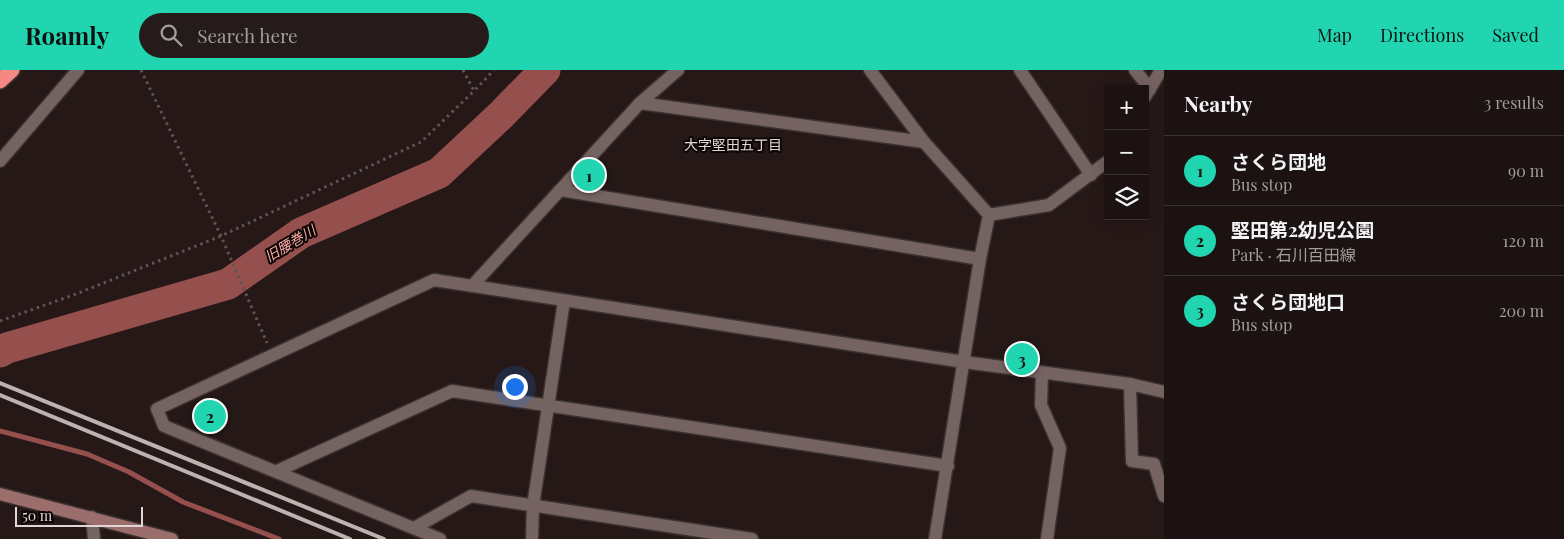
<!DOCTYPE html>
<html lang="en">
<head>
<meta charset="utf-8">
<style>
	:root { --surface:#1c1211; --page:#251b1a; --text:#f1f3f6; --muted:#a09e9f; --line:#3a3231; --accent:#20d5b0 }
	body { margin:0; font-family:"Playfair Display","Noto Sans JP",serif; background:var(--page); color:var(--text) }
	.controls { position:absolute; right:15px; top:15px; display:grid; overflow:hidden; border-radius:0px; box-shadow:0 2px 12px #0003 }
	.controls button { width:45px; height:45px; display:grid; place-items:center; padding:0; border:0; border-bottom:1px solid var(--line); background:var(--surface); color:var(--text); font:25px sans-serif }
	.scale { position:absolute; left:15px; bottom:12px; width:128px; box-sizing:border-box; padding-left:5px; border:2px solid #e1d6d5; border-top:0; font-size:14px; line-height:18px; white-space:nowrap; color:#e1d6d5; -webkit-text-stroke:4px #0b0505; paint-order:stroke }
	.you { position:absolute; left:514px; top:316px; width:18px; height:18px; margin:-12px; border:4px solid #fff; border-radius:50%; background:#1a73e8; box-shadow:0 0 0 8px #1a73e833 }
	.badge { display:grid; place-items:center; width:32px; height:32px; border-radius:50%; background:var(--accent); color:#111; font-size:16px; font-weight:700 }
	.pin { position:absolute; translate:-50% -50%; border:2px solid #fff; box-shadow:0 1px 5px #0006 }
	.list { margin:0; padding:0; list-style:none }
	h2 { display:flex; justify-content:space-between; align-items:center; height:65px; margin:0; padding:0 20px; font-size:21px }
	h2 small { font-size:16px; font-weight:400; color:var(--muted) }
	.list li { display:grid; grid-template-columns:32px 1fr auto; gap:15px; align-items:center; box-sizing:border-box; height:70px; padding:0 20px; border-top:1px solid var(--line) }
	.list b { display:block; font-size:19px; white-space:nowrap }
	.list p { margin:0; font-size:16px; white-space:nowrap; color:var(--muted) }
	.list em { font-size:16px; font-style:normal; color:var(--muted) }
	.icon { flex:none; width:28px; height:28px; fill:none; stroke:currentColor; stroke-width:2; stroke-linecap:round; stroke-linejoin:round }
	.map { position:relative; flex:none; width:1164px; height:469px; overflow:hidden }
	header { display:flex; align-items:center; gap:30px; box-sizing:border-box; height:70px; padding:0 25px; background:var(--accent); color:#111 }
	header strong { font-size:24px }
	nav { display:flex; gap:28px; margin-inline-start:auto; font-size:18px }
	.search { width:350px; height:45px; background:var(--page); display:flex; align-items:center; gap:12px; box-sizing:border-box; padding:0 18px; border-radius:28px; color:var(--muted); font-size:19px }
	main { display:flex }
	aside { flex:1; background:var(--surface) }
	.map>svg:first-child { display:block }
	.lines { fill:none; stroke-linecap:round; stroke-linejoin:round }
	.stream { stroke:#954f4c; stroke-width:5 }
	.river { stroke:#954f4c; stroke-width:31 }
	.street-casing { stroke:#3c3231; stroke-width:15 }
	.secondary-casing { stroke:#3c3231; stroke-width:15 }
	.highway-casing { stroke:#3c3231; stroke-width:18 }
	.path { stroke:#605352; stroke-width:3; stroke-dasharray:2.5 4; stroke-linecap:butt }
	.street { stroke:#756362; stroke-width:12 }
	.secondary { stroke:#9b6e6c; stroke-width:12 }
	.highway { stroke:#f48883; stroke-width:15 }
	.rail { stroke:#bfb3b2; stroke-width:4 }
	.labels { text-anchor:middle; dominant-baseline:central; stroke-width:4; stroke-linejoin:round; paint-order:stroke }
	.neighbourhood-label { font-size:14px; fill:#e1d6d5; stroke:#0b0505 }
	.water-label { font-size:14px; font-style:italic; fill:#ffaca6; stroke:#0b0505 }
</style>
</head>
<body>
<header>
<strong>Roamly</strong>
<div class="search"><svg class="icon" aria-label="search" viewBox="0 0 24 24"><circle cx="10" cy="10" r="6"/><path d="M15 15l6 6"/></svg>Search here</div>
<nav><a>Map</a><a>Directions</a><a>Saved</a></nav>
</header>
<main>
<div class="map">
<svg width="1164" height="469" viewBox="0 0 1164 469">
	<rect width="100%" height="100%" fill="#261817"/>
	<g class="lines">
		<!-- stream -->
		<polyline class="stream" points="0,361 87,384 129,402 183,432 279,469"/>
		<!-- river -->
		<polyline class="river" points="0,282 7,278 228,214 301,163 439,103 501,45 545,0"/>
		<!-- street casing -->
		<g class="street-casing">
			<g id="street">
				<polyline points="870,0 924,72 989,145"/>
				<polyline points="1020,0 1091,105"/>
				<polyline points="1135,0 1150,19"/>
				<polyline points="1145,27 1161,0"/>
				<polyline points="640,33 924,72"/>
				<polyline points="0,91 78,0"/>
				<polyline points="560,120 980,189"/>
				<polyline points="989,145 1049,135 1108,91"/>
				<polyline points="472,216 640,33 678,0"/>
				<polyline points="1042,303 1041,335 1060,378 1047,469"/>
				<polyline points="1130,314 1132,391 1154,394 1164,426"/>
				<polyline points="277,401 452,321 948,396"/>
				<polyline points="92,447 94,469"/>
				<polyline points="414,458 471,426 752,469"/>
				<polyline points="440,469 164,356 157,339 434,210 964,292 1130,314 1164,322"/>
				<polyline points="532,469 533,436 564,231"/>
				<polyline points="935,469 980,189 989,145"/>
			</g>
		</g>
		<!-- secondary casing -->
		<g class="secondary-casing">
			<polyline id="secondary" points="0,424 172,469"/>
		</g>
		<!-- highway casing -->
		<g class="highway-casing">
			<polyline id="highway" points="0,11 12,0"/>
		</g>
		<!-- path -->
		<g class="path">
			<polyline points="141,0 221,166 267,273"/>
			<polyline points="463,0 474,21 494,0"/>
			<polyline points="0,251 76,224 221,166 421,72 474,21"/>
		</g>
		<!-- street -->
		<use href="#street" class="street"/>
		<!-- secondary -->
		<use href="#secondary" class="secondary"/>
		<!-- highway -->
		<use href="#highway" class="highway"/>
		<!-- rail -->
		<g class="rail">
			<polyline points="0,313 384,469"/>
			<polyline points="0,325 350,469"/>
		</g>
	</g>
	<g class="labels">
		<!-- neighbourhood labels -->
		<g class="neighbourhood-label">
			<text x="733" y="74">大字堅田五丁目</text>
		</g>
		<!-- water labels -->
		<g class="water-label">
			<text transform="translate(290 173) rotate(-31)">旧腰巻川</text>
		</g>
	</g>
</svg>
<div class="controls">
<button>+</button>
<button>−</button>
<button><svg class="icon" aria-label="layers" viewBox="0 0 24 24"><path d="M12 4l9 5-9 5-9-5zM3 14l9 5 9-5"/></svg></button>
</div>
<div class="scale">50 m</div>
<div class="you"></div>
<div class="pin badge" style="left:589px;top:105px">1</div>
<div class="pin badge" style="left:210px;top:346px">2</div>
<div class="pin badge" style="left:1022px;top:289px">3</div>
</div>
<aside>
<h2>Nearby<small>3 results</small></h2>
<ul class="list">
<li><span class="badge">1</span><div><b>さくら団地</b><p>Bus stop</p></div><em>90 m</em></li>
<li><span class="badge">2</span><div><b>堅田第2幼児公園</b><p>Park · 石川百田線</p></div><em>120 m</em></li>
<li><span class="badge">3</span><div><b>さくら団地口</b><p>Bus stop</p></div><em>200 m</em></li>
</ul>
</aside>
</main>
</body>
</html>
